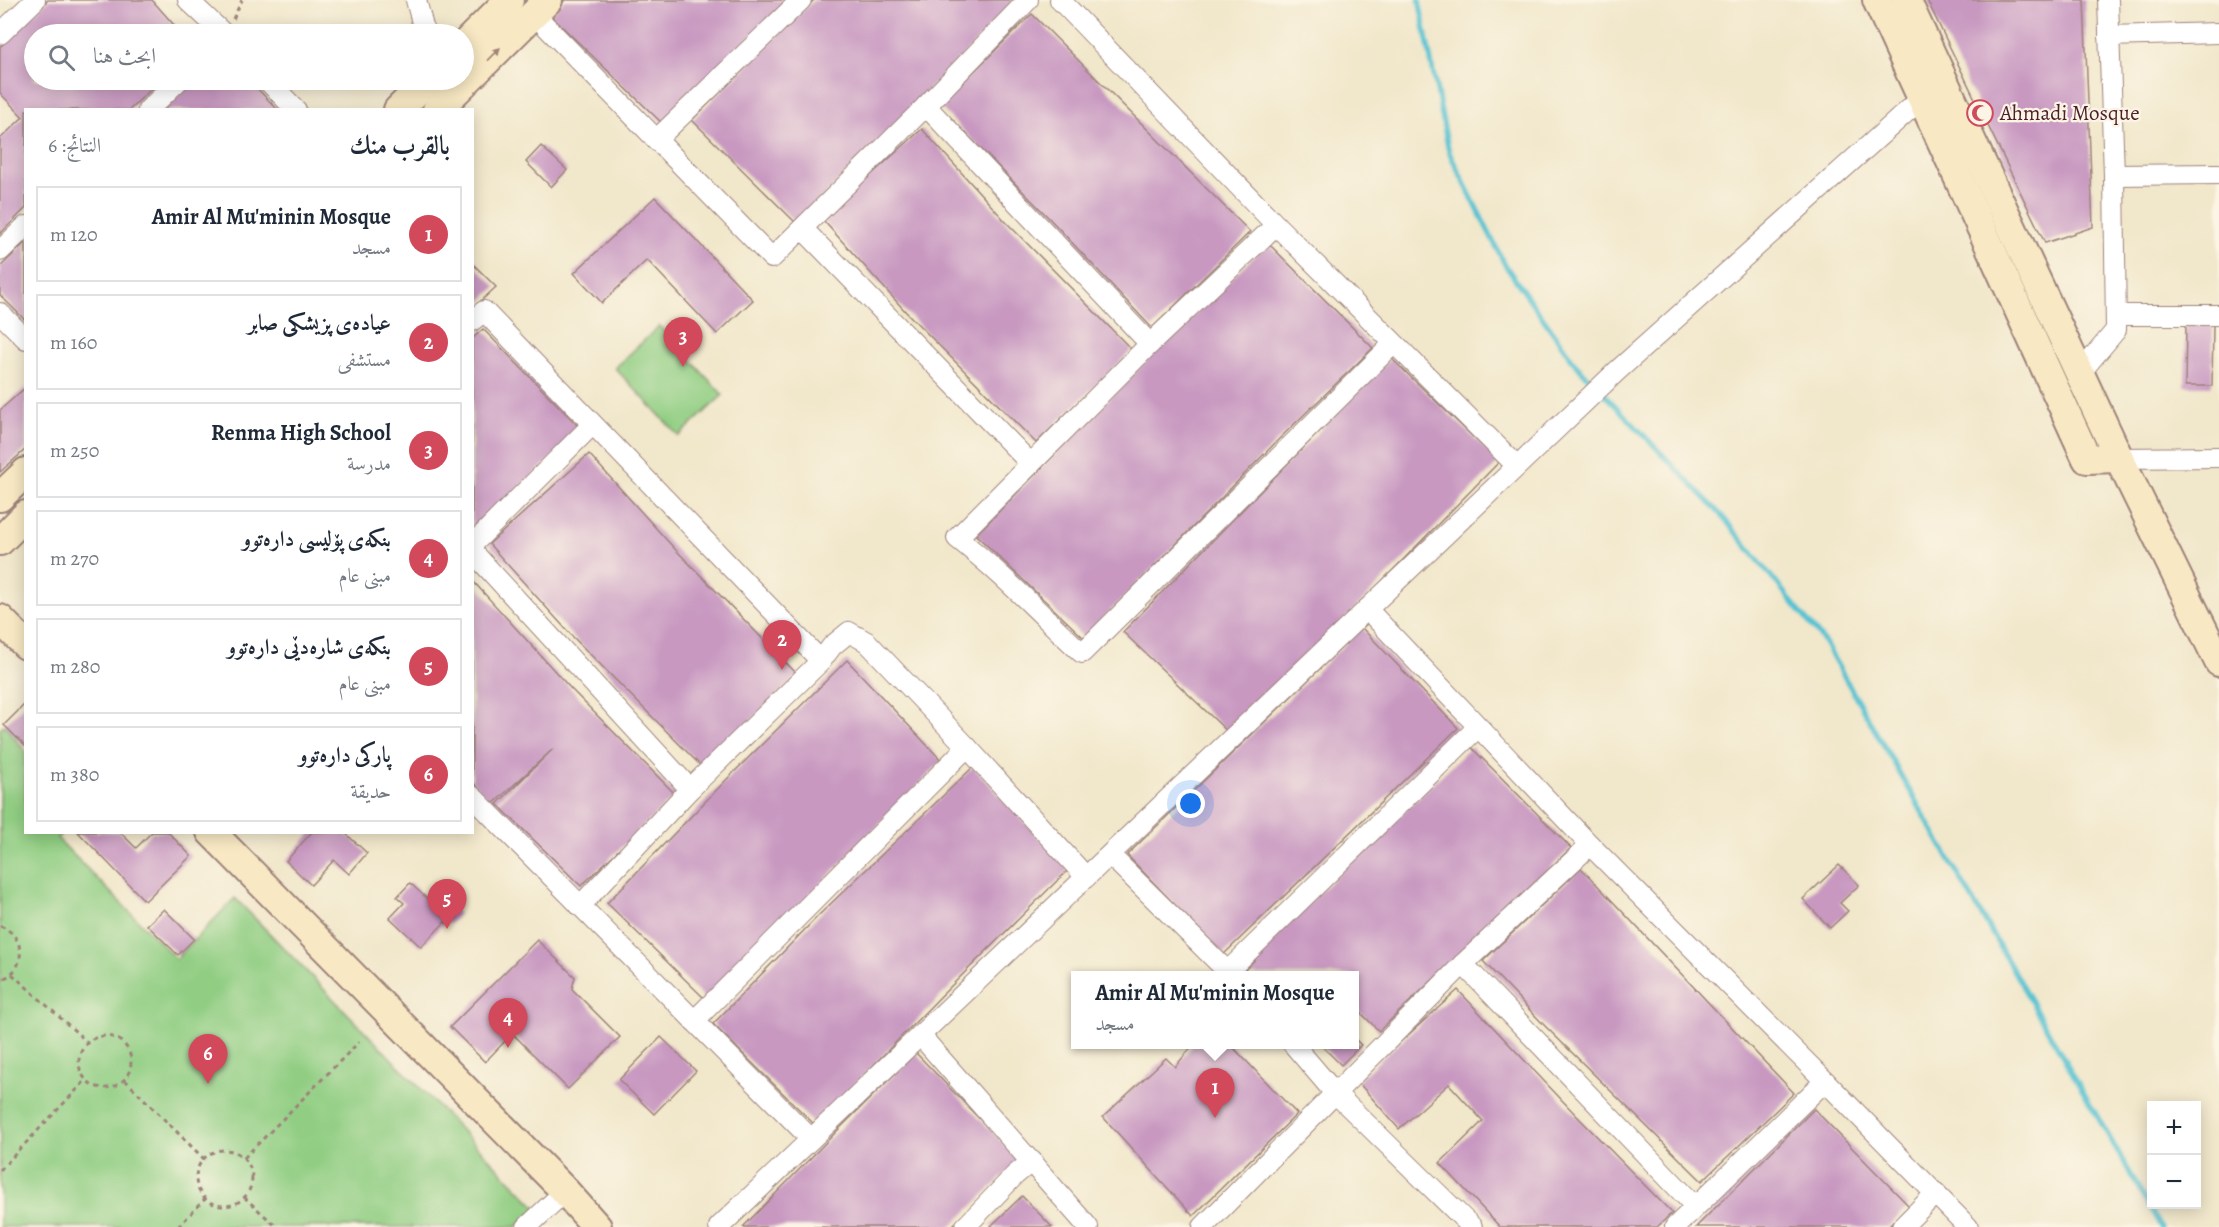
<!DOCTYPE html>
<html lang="ar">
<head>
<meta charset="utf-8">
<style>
	:root { --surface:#fff; --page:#f2f2f3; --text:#1f2937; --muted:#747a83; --line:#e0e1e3; --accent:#d1495b }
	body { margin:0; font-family:Alegreya,Amiri,serif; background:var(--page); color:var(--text); direction:rtl }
	.controls { position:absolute; right:18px; bottom:18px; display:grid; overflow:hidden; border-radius:0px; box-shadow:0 3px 15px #0003 }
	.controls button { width:54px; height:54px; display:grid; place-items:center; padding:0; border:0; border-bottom:2px solid var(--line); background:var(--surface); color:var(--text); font:30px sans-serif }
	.you { position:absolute; left:1191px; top:804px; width:21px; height:21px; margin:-15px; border:4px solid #fff; border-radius:50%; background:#1a73e8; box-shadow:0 0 0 9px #1a73e833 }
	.badge { display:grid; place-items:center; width:39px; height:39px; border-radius:50%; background:var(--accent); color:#fff; font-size:20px; font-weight:700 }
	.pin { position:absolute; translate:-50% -50px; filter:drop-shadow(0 2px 3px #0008) }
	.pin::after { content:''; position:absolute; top:32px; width:21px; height:18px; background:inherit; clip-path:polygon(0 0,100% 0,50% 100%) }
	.popup { position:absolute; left:1071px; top:971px; width:288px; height:78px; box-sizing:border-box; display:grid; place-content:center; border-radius:0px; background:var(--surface); filter:drop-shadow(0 2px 4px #0005); font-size:20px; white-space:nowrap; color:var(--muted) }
	.popup b { font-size:22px; color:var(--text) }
	.popup::after { content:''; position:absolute; left:50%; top:100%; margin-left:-12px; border:12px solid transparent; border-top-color:var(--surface) }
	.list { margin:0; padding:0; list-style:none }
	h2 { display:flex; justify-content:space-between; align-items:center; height:78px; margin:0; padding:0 24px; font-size:26px }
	h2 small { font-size:20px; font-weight:400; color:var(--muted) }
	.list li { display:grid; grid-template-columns:39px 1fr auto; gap:18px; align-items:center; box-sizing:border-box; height:96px; margin:0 12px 12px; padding:0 12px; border:2px solid var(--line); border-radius:0px }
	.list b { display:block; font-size:22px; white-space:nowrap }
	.list p { margin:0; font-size:20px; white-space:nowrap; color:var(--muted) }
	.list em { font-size:20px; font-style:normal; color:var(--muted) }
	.icon { flex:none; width:33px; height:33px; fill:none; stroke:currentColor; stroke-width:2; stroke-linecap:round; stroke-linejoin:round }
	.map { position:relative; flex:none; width:2219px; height:1227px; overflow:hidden; direction:ltr }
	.search { position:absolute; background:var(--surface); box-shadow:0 3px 15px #0003; left:24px; top:24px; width:450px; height:66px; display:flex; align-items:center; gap:15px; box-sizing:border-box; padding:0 21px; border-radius:33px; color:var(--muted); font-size:22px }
	.panel { position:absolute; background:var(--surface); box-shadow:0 3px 15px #0003; left:24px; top:108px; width:450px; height:726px; border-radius:0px; direction:rtl }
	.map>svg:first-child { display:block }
	.green { fill:#91ce83; stroke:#6e7657; stroke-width:1.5 }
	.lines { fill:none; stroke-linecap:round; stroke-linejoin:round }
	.stream { stroke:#57c2d1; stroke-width:5 }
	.building { fill:#c898c1 }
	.street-casing { stroke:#9e837b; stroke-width:22 }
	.secondary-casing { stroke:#9e837b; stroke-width:32 }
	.path { stroke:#9e837b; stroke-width:3; stroke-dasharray:4.5 4.5; stroke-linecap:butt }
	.street { stroke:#fff; stroke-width:20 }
	.secondary { stroke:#f8e8c3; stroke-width:28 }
	.oneway { fill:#a18477 }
	.labels { text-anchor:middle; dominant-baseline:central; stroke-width:4.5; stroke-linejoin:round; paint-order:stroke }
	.poi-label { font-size:21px; fill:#4a1f2b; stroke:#fcf5e5; text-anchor:start }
</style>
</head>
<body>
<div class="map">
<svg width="2219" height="1227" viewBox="0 0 2219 1227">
	<rect width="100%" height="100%" fill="#fcf5e5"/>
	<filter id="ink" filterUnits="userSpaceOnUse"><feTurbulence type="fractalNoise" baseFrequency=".0167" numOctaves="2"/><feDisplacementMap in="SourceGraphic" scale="12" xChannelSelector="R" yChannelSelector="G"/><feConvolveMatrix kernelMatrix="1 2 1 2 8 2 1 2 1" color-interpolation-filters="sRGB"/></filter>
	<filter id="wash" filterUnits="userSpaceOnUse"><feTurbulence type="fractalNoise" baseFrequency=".008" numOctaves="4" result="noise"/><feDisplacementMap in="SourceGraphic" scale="24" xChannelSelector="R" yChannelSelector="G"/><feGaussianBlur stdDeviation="1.35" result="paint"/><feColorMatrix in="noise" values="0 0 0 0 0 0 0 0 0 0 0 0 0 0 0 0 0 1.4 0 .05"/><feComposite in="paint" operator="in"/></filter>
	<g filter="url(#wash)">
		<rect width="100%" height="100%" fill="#f1e7cb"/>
		<!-- green -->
		<g class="green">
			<polygon points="659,326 723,395 679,436 615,368"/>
			<polygon points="4,725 25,751 26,832 62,833 57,838 176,959 235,898 537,1208 516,1227 0,1227 0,728"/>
		</g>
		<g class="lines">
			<!-- stream -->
			<polyline class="stream" points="1419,0 1449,152 1505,265 1576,365 1722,516 1823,640 2161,1227"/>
		</g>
		<g id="blocks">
			<!-- building -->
			<g class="building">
				<polygon points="48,0 152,0 182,34 34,34 34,80 161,80 129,110 26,110 26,208 0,234 0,139 23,117 0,93 0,47"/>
				<polygon points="565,0 788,0 663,124 550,15"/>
				<polygon points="814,0 1017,0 797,224 692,120"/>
				<polygon points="1927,0 2084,0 2093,227 2045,243"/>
				<polygon points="1032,14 1250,232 1152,328 1048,217 939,106"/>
				<polygon points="194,80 249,80 278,110 162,110"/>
				<polygon points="922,129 1006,222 1132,350 1036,443 906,312 822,219"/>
				<polygon points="541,146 567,170 551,187 526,162"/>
				<polygon points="655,197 753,300 717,334 647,260 602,303 574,273"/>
				<polygon points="26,242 26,321 0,295 0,267"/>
				<polygon points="1268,243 1373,348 1280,438 1084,638 976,535 1138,369"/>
				<polygon points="472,263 496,287 472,309"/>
				<polygon points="2186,325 2213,325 2212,386 2185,386"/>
				<polygon points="483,329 581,429 472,535 472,339"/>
				<polygon points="1391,358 1499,462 1231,735 1123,632"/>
				<polygon points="26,387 26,449 0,472 0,410"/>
				<polygon points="589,454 673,547 798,675 703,768 573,637 489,544"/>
				<polygon points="472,580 572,690 676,795 581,886 497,804 553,749 493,804 472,781"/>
				<polygon points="1362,628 1458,728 1223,955 1127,855"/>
				<polygon points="847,660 942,761 706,1000 607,903 731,775"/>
				<polygon points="26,703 26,747 4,725"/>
				<polygon points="1471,747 1571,848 1379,1031 1354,1006 1354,975 1250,975 1245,970 1299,912"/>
				<polygon points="973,767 1069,869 939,998 815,1125 713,1024 820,914"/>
				<polygon points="78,832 120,832 136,848 152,832 168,832 191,856 145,901"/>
				<polygon points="312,832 344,832 367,853 349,874 334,860 311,885 286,861"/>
				<polygon points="1839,865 1859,885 1840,903 1848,911 1830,928 1803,899"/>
				<polygon points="1581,868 1794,1093 1702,1181 1545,1026 1483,961"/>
				<polygon points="410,883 436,907 440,897 459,914 450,924 445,922 421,947 390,918 404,903 397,897"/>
				<polygon points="164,909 194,939 178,955 147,925"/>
				<polygon points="537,940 575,977 572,989 620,1037 568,1089 510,1031 510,1036 485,1062 450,1027"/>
				<polygon points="1458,990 1576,1115 1672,1213 1657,1227 1500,1227 1440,1163 1483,1121 1449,1084 1399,1129 1357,1081"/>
				<polygon points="661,1037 696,1071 654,1114 619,1080"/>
				<polygon points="1354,1038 1361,1045 1341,1065 1320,1044 1354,1044"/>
				<polygon points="1194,1044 1230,1044 1297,1114 1193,1216 1103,1117 1166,1058 1175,1067"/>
				<polygon points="916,1053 1019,1160 951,1227 743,1227 837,1131"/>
				<polygon points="1814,1109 1909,1206 1888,1227 1696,1227"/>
				<polygon points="1022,1196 1052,1227 990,1227"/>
			</g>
		</g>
	</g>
	<g filter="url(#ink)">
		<use href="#blocks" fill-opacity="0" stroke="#9e837b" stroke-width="1.5"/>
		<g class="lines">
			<!-- street casing -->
			<g class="street-casing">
				<g id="street">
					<polyline points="188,0 224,34"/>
					<polyline points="416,0 425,34"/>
					<polyline points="1060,0 1276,225 1517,466"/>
					<polyline points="534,14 772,258 926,106 1028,0"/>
					<polyline points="0,34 35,0"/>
					<polyline points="2109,36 2219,33"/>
					<polyline points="267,80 296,110"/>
					<polyline points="926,106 1150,344"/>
					<polyline points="148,110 179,80"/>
					<polyline points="656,140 801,0"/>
					<polyline points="2114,175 2219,174"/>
					<path d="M 1276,225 L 1150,344 L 957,538 C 1002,573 1041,615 1082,653 L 1393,344"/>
					<polyline points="803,229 1030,463"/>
					<polyline points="0,251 26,226"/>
					<polyline points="0,313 26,339"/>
					<polyline points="2116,315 2219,315"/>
					<polyline points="472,321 484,311 821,661"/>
					<polyline points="2080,373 2116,330 2114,175 2108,0"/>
					<polyline points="2119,458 2219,457"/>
					<polyline points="472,545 592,425"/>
					<polyline points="472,551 690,789"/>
					<polyline points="1367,609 1590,845 1825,1081 1968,1227"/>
					<polyline points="472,796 811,1139"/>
					<polyline points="1110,855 1232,976"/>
					<polyline points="580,906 690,789 821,661 832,646 849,632 867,642 967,747 1086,877"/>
					<polyline points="1463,964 1695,1206"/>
					<polyline points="1228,971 1478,727"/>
					<polyline points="694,1021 967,747"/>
					<polyline points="920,1035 1088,1227"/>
					<polyline points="1293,1044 1334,1092 1472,1227"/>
					<polyline points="527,1227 565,1191"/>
					<polyline points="719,1227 1617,371 1922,98"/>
					<polyline points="965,1227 1015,1175 1032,1161"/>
					<polyline points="1203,1227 1463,964 1590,845"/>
					<polyline points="1675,1227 1825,1081"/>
					<polyline points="1902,1227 1936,1193"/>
				</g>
			</g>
			<!-- secondary casing -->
			<g class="secondary-casing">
				<g id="secondary">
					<polyline points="1877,0 2087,459 2119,458"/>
					<polyline points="1906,0 2119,458 2219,662"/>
					<polyline points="464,45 509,0"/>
					<polyline points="398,110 428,80"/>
					<polyline points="437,110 548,0"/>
					<polyline points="0,497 26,472"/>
					<polyline points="0,541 26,515"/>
					<polyline points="0,619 26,645"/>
					<polyline points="211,832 565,1191 597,1227"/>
				</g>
			</g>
			<!-- path -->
			<g class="path">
				<polyline points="233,19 242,0"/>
				<path d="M 0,926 C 26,935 28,971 0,980"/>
				<polyline points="12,974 87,1042"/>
				<circle cx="105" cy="1062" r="26"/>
				<polyline points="125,1080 204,1159"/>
				<circle cx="224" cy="1178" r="28"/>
				<polyline points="244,1158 359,1042"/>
				<polyline points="0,1170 86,1080"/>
				<polyline points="244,1197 277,1227"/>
				<polyline points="178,1227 206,1198"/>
			</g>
			<!-- street -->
			<use href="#street" class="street"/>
			<!-- secondary -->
			<use href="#secondary" class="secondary"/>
		</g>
		<!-- one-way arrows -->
		<defs><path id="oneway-solid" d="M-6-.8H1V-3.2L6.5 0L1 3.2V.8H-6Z" transform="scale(1.5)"/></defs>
		<use class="oneway" href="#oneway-solid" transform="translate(494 54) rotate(-45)"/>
	</g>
	<!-- icons -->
	<defs>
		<g id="mosque-ring" transform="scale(1.35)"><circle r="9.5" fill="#fcf5e5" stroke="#d1495b" stroke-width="1.5"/><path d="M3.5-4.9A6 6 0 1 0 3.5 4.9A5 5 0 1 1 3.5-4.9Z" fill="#d1495b"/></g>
	</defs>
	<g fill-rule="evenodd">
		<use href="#mosque-ring" x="1980" y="113"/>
	</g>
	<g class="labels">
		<!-- poi labels -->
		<g class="poi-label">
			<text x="2000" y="113">Ahmadi Mosque</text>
		</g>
	</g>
</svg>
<div class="controls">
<button>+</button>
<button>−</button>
</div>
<div class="you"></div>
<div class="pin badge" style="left:1215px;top:1118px">1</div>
<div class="popup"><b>Amir Al Mu'minin Mosque</b>مسجد</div>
<div class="pin badge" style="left:782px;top:670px">2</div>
<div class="pin badge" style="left:683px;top:367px">3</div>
<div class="pin badge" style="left:508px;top:1048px">4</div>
<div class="pin badge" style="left:447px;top:929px">5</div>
<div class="pin badge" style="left:208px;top:1084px">6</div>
<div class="search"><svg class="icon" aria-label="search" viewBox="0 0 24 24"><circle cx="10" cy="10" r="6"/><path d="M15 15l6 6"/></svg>ابحث هنا</div>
<section class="panel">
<h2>بالقرب منك<small>النتائج: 6</small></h2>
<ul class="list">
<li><span class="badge">1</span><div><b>Amir Al Mu'minin Mosque</b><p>مسجد</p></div><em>120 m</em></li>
<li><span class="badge">2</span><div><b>عیادەی پزیشکی صابر</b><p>مستشفى</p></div><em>160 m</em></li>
<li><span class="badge">3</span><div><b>Renma High School</b><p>مدرسة</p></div><em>250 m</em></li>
<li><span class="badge">4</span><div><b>بنکەی پۆلیسی دارەتوو</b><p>مبنى عام</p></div><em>270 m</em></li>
<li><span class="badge">5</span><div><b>بنکەی شارەدێی دارەتوو</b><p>مبنى عام</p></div><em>280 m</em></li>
<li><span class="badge">6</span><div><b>پارکی دارەتوو</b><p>حديقة</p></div><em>380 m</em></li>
</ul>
</section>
</div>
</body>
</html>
